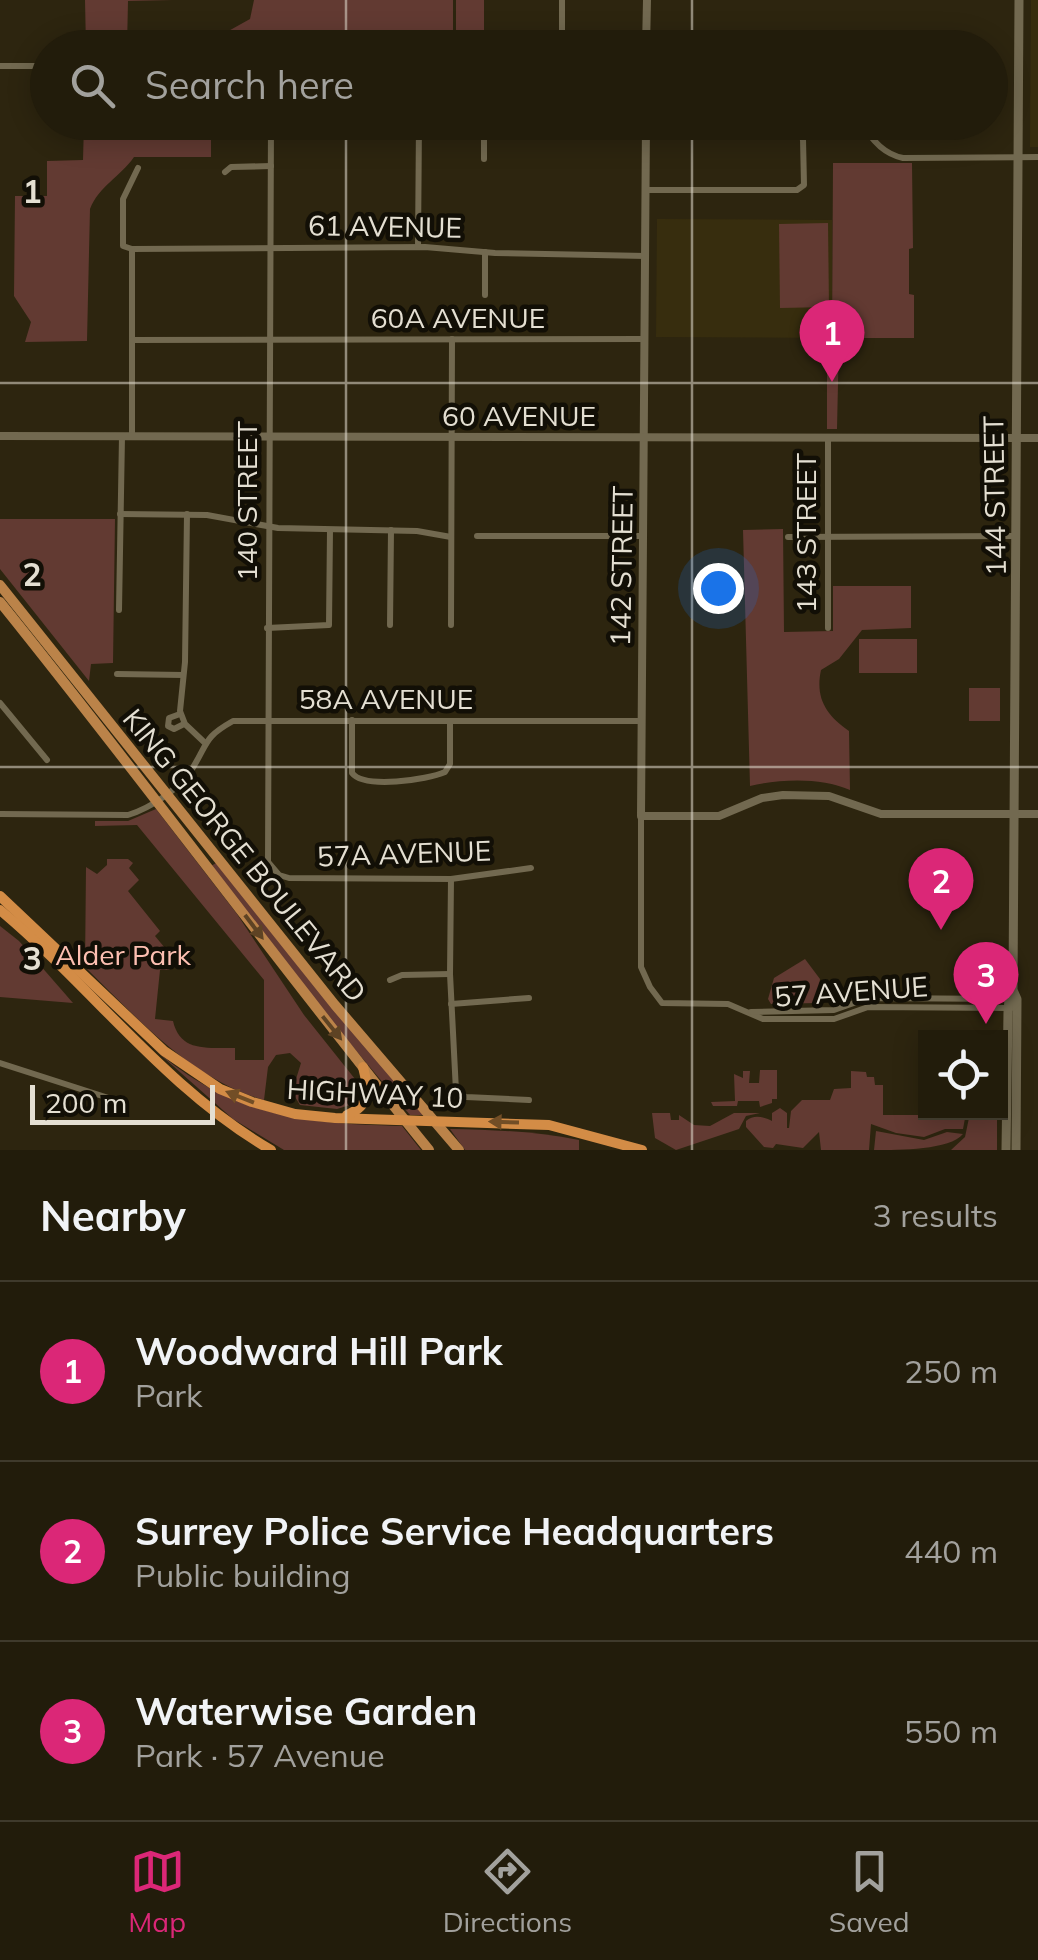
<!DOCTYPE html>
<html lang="en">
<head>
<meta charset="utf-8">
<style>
	:root { --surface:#221c0b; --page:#2a2514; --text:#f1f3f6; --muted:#a2a19d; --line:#3f3a2c; --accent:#db2777 }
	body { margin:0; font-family:Mulish,sans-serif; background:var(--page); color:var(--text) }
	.controls { position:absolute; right:30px; bottom:30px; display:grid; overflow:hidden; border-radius:0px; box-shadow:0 5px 25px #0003 }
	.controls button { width:90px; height:90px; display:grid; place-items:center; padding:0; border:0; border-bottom:2px solid var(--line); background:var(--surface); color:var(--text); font:50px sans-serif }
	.scale { position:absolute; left:30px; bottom:25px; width:185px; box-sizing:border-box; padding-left:10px; border:5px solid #e4dfd2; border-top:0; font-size:28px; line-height:35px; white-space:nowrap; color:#e4dfd2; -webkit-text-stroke:8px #120f06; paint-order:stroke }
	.you { position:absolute; left:718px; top:588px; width:35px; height:35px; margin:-25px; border:8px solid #fff; border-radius:50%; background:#1a73e8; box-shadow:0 0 0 15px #1a73e833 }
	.badge { display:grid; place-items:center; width:65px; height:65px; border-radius:50%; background:var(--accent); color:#fff; font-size:32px; font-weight:700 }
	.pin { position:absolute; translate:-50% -82px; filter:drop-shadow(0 2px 5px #0008) }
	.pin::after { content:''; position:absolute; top:52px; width:35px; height:30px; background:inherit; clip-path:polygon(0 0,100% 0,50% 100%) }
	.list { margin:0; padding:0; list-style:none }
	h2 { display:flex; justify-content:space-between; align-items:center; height:130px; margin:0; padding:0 40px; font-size:42px }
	h2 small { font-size:32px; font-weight:400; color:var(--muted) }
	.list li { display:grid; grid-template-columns:65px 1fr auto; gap:30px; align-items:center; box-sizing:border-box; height:180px; padding:0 40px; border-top:2px solid var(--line) }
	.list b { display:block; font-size:38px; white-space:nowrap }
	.list p { margin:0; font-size:32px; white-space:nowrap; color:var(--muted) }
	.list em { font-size:32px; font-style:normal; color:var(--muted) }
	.icon { flex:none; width:55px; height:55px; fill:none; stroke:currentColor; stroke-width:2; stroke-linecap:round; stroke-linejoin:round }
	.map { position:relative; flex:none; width:1038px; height:1150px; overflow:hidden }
	.search { position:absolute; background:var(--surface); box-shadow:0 5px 25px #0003; left:30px; right:30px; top:30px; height:110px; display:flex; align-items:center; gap:25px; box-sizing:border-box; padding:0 35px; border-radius:55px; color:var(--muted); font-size:38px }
	.sheet { height:670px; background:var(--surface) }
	nav { display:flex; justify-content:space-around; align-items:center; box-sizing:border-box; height:140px; border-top:2px solid var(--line); background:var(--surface); font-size:28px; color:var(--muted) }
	nav a { display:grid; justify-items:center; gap:5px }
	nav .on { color:var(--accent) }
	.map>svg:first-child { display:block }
	.built { fill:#372d0e }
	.green { fill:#623a32 }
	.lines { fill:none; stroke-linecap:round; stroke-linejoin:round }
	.minor { stroke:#726950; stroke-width:6 }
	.tertiary { stroke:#726950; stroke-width:8 }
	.secondary { stroke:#726950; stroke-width:9 }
	.primary { stroke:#bb8349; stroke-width:10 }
	.trunk { stroke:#d38c46; stroke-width:10 }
	.oneway { fill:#5e4324 }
	.oneway2 { fill:#724e26 }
	.grid { fill:none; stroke:#e4dfd2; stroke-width:2.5; stroke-opacity:0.55 }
	.labels { text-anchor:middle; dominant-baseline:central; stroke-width:9; stroke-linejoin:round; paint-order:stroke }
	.street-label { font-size:28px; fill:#e4dfd2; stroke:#120f06 }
	.park-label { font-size:28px; fill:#fdbfb1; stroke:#120f06 }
	.grid-label { font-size:32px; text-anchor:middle; font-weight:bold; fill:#e4dfd2; stroke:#120f06; stroke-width:9; stroke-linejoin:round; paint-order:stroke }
</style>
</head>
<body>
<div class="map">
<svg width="1038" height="1150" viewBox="0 0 1038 1150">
	<rect width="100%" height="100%" fill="#2d250f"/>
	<!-- built -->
	<g class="built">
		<polygon points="1031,0 1038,0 1038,147 1030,147"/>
		<polygon points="657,219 832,220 832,338 656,337"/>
	</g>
	<!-- green -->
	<g class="green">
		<polygon points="85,0 173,0 128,1 127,47 86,48"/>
		<polygon points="254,0 453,0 453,47 214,47 214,39 250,19"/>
		<rect x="456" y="0" width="28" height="47"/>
		<path d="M 84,123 L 211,123 L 211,157 L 134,157 C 120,177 99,186 90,209 L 87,341 L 25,342 L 31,322 L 14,296 L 15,196 L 47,196 L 47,161 L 83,160 Z"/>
		<polygon points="833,163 912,163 913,248 909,249 909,294 914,295 914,338 839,338 837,429 827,429 827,338 832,338"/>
		<polygon points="828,223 829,307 780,308 779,224"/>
		<polygon points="0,519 115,519 113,663 91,664 89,681 0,569"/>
		<path d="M 783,529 L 784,632 L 833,631 L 833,586 L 911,586 L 911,628 L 862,630 L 839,659 L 821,670 C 815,698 826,715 849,731 L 850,790 C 821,777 780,779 750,786 L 743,530 Z"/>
		<rect x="859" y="639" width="58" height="34"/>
		<rect x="969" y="688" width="31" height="33"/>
		<path d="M 156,809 L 237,914 L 304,1015 L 355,1079 L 358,1087 L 350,1105 L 337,1109 L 300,1105 L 292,1092 L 301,1063 L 290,1053 L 276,1055 L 268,1067 L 264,1100 C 191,1079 138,1019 85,967 L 86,867 L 97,874 L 107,865 L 107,859 L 128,859 L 133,863 L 129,868 L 139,880 L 128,891 L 160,931 L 155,936 L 170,954 L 166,958 L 173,965 L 169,970 L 160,970 L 155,1019 L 173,1021 C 180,1051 204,1048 235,1048 L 235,1060 L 264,1060 L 264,980 L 137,825 L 95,826 L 95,821 L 128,821 Z"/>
		<polygon points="216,863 424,1115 410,1115 327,1016 211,866"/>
		<polygon points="0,926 19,941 73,1003 0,997"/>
		<polygon points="805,959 820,979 817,1003 771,1004 768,999 774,978"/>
		<path d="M 147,1043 C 228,1115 298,1124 402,1126 L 421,1150 L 284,1150 L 233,1119 Z"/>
		<polygon points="760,1070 777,1070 777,1099 772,1099 772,1103 760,1107 759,1101 738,1101 737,1106 713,1106 711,1102 735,1101 734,1074 743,1078 743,1071 750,1071 749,1083 759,1083"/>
		<path d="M 851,1071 L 866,1072 L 867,1077 L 874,1077 L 875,1085 L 883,1085 L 883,1115 L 954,1115 L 954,1113 L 966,1113 L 963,1129 L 945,1129 L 924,1137 L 896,1133 L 871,1124 L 869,1150 L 821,1150 L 819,1132 L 803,1148 L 776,1144 L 773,1148 L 764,1147 L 746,1127 L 746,1121 C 754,1114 764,1117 772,1121 L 772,1113 L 780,1108 L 787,1113 L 787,1128 L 789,1128 L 791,1111 L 802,1100 L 830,1100 L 834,1089 L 851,1088 Z"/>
		<polygon points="652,1113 670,1113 671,1120 679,1120 679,1115 694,1125 710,1126 734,1113 760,1113 746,1116 739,1129 676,1150 655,1138"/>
		<polygon points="970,1113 997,1113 997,1150 951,1150 965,1137"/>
		<path d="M 450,1129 C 493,1130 536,1131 579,1140 L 579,1150 L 465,1150 Z"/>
		<path d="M 876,1131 L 924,1140 L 947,1132 L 963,1134 C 950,1150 900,1150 874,1150 Z"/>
	</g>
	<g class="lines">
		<!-- minor -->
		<g class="minor">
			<polyline points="562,48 562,0"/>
			<polyline points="0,66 48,66"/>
			<polyline points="271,122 268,862 279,875 289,878 451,879 531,868"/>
			<path d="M 862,122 C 871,140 884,154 903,158 L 1038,157"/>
			<polyline points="484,159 484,122"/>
			<polyline points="138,168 123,199 123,246 132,249 425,247 495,253 646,256"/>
			<polyline points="225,172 231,167 271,166"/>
			<polyline points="646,190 797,190 804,185 803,139 791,129 646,129"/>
			<polyline points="418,246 419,122"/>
			<polyline points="132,249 132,436"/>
			<polyline points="485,252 485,295"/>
			<polyline points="132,340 645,339"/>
			<polyline points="828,438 828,628"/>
			<polyline points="120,514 207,515 278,528 417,531 451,537"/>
			<polyline points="187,514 185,662 180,711 185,724 204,742"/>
			<polyline points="477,536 643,536"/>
			<polyline points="788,537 1016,536"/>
			<polyline points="119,610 122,436"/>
			<polyline points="390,625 391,530"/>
			<polyline points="451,625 452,339"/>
			<polyline points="267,628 329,625 330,530"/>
			<polyline points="117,674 183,675"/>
			<polyline points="0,703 47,760"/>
			<polyline points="180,714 169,718 168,726 174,729 184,724"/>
			<path d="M 352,720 L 352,773 C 364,789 427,780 445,772 L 450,764 L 450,721"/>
			<path d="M 0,814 L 128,815 C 151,808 179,789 192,769 C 209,742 203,738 233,721 L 642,721"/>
			<polyline points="641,816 641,967 650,987 662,1003 728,1004 763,1019 834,1019 868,1007 1011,1008"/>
			<polyline points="451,879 450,974 456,1091 466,1097 529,1100"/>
			<polyline points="390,980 402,975 450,974"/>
			<polyline points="451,1004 529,998"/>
			<polyline points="751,1012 834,1010 868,998 1011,999"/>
			<polyline points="0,1063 121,1102"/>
		</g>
		<!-- tertiary -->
		<g class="tertiary">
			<polyline points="646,48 647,0"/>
			<polyline points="646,122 641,816 719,816 762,798 783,795 829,796 881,814 1038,814"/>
			<polyline points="0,436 1038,438"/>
		</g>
		<!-- secondary -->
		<g class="secondary">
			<polyline points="1006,1150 1008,1012 1009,999 1013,991"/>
			<polyline points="1016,1150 1017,999 1013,990 1019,0"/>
		</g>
		<!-- primary -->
		<g class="primary">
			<polyline points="0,585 335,1005 459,1150"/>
			<path d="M 0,602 C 146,783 283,970 429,1150"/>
		</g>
		<!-- trunk -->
		<g class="trunk">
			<polyline points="0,896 164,1051 220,1089 252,1102 295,1114 335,1118 549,1125 642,1150"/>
			<path d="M 0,910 C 92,987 166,1089 271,1150"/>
			<path d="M 347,1115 C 371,1105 369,1090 363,1067"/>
		</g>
	</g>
	<!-- one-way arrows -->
	<defs><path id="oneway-solid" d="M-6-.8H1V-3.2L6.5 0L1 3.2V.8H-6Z" transform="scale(2.5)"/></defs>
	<g class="oneway">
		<use href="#oneway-solid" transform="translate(254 927) rotate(53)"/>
		<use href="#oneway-solid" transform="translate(332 1028) rotate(51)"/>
	</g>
	<g class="oneway2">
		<use href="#oneway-solid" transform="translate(240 1097) rotate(-158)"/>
		<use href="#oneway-solid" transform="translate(504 1122) rotate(-178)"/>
	</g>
	<!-- grid -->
	<path class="grid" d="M 346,0 L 346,48M 692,0 L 692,48M 346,122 L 346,1150M 692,122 L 692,1150M 0,383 L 1038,383M 0,767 L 1038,767"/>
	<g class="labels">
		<!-- street labels -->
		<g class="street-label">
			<text transform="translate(385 226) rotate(1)">61 AVENUE</text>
			<text x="458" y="317">60A AVENUE</text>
			<text x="519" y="415">60 AVENUE</text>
			<text transform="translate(994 496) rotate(-91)">144 STREET</text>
			<text transform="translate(246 501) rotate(-90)">140 STREET</text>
			<text transform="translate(805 533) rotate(-90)">143 STREET</text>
			<text transform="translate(621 566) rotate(-89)">142 STREET</text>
			<text x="386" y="698">58A AVENUE</text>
			<text transform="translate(404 853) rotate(-2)">57A AVENUE</text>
			<text transform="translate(245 855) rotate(51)">KING GEORGE BOULEVARD</text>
			<text transform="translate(851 991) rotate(-4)">57 AVENUE</text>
			<text transform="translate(375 1093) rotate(3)">HIGHWAY 10</text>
		</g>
		<!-- park labels -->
		<g class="park-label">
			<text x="123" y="954">Alder Park</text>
		</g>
	</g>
	<g class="grid-label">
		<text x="32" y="203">1</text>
		<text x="32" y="586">2</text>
		<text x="32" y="970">3</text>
	</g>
</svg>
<div class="controls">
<button><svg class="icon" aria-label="locate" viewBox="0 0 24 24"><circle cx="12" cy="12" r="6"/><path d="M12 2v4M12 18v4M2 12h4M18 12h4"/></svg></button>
</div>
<div class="scale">200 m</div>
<div class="you"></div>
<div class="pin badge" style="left:832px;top:382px">1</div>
<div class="pin badge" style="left:941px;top:930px">2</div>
<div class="pin badge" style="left:986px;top:1024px">3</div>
<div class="search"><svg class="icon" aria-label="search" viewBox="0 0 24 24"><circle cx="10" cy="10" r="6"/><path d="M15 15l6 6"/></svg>Search here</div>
</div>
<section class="sheet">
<h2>Nearby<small>3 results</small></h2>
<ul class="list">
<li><span class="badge">1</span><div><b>Woodward Hill Park</b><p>Park</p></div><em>250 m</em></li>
<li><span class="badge">2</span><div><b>Surrey Police Service Headquarters</b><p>Public building</p></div><em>440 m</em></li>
<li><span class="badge">3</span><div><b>Waterwise Garden</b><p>Park · 57 Avenue</p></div><em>550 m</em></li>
</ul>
</section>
<nav>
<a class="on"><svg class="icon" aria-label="map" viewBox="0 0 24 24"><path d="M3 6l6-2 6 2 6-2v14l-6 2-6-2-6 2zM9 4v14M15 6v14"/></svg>Map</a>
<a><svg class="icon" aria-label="directions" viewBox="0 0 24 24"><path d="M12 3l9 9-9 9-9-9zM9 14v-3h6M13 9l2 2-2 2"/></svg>Directions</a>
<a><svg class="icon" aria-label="saved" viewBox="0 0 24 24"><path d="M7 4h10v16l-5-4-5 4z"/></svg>Saved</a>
</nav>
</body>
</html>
